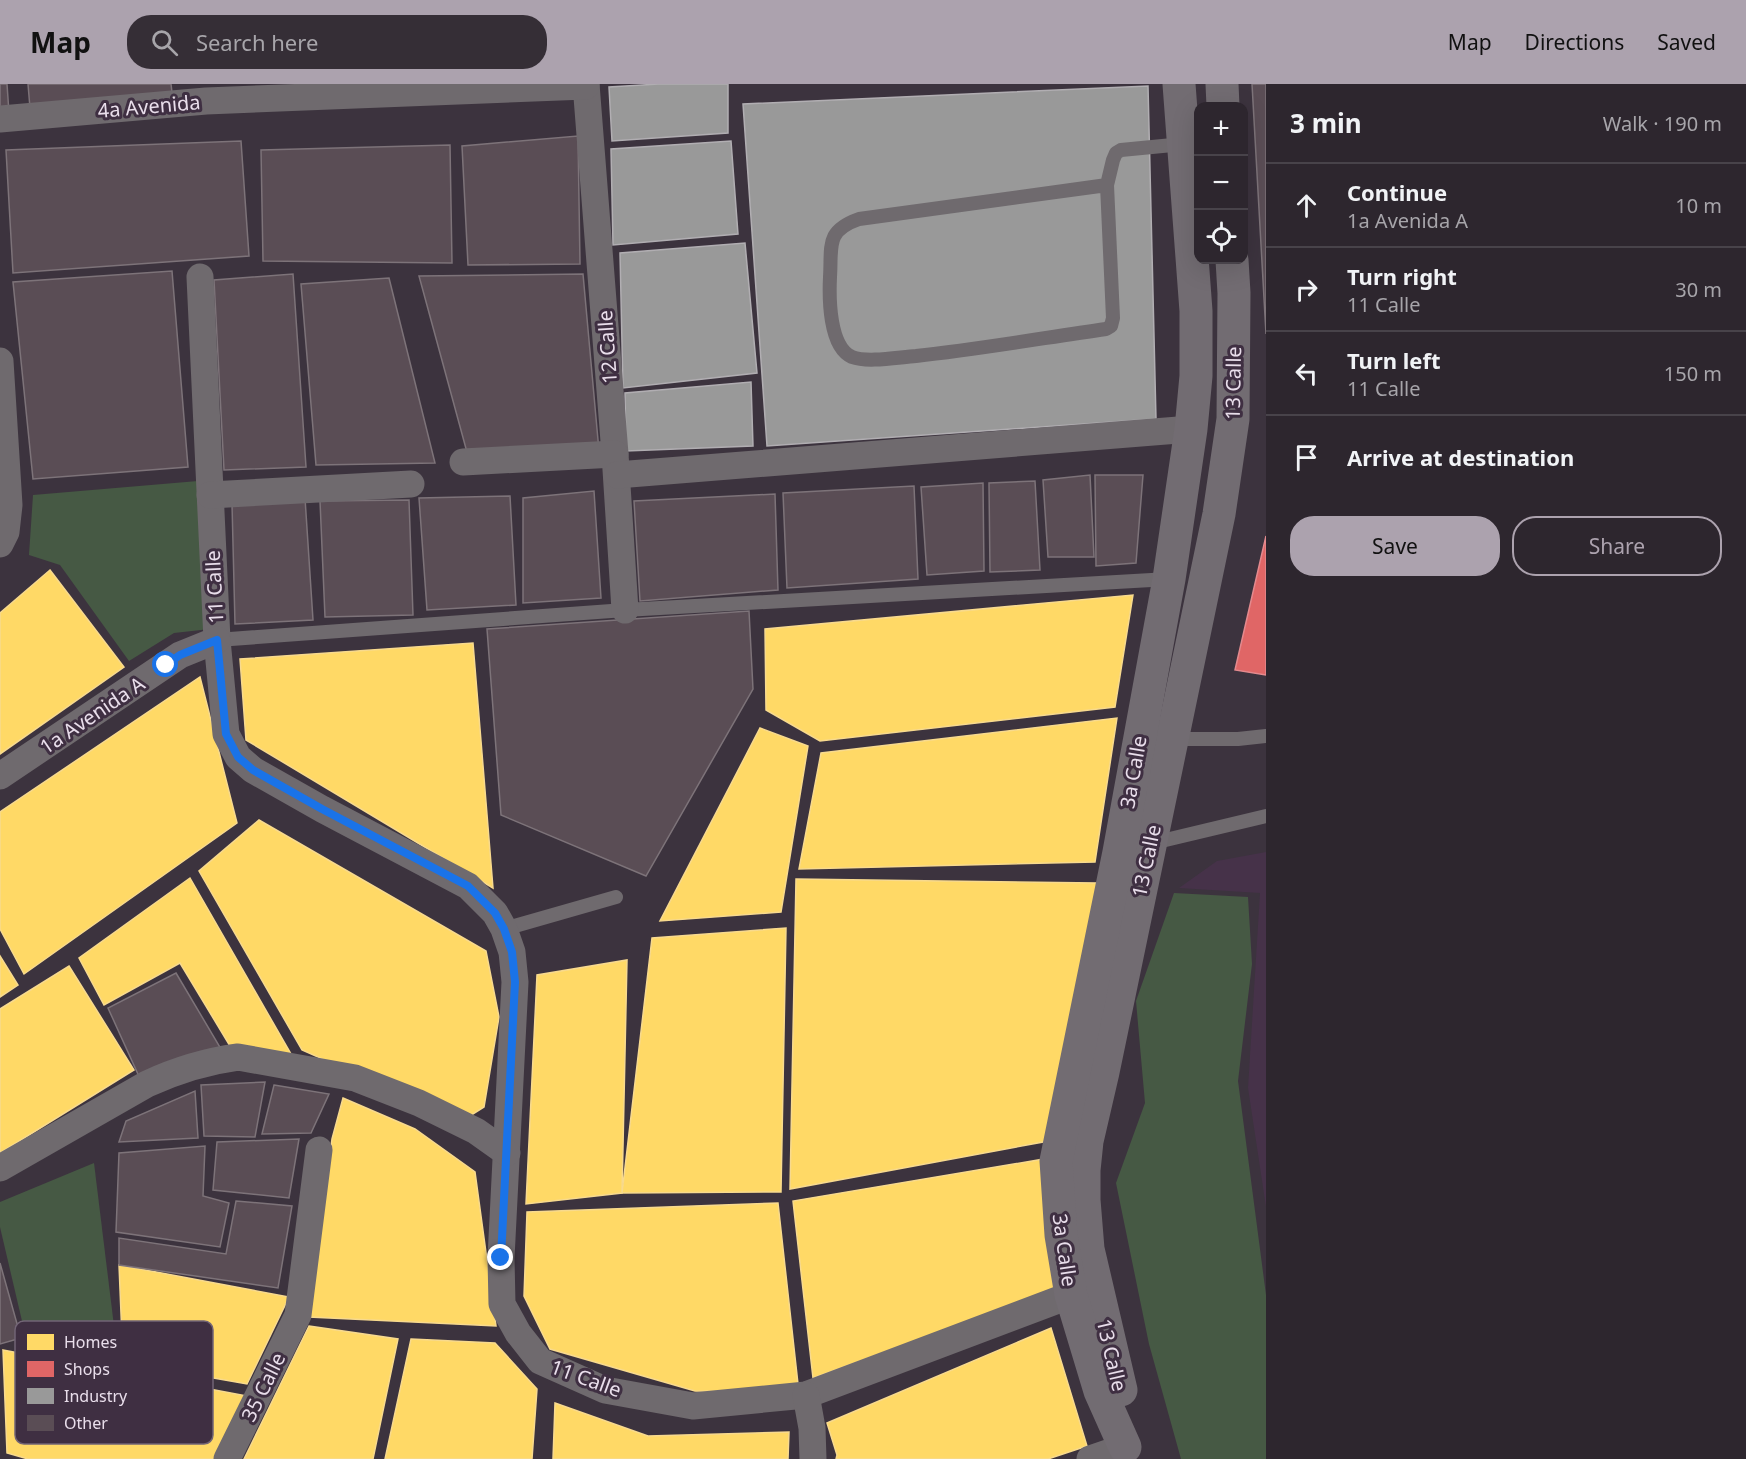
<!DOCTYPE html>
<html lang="en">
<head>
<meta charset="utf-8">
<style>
	:root { --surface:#2d262e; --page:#352e36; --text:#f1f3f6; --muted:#a7a5aa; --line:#48434a; --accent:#aca2ae }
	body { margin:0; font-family:"Noto Sans",sans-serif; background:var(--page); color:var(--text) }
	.controls { position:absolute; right:18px; top:18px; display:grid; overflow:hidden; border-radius:12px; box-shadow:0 6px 24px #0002 }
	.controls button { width:54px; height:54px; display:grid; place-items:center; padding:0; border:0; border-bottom:2px solid var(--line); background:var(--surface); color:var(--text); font:30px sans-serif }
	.stop { position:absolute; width:18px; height:18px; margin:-14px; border:4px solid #1a73e8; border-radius:50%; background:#fff }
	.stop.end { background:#1a73e8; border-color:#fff; box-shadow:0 2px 6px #0008 }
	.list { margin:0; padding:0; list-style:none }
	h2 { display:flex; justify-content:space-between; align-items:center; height:78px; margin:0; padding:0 24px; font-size:26px }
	h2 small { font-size:20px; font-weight:400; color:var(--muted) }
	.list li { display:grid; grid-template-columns:39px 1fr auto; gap:18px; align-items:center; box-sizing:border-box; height:84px; padding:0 24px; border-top:2px solid var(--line) }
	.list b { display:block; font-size:22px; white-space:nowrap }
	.list p { margin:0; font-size:20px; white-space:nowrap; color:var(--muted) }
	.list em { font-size:20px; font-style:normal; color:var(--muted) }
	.actions { display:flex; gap:12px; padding:18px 24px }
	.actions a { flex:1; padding:14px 0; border:2px solid var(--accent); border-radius:24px; text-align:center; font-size:21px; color:var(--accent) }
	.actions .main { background:var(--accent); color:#111 }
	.icon { flex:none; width:33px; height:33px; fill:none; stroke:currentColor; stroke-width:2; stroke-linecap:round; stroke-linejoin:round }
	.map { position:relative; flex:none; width:1266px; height:1375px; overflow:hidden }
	header { display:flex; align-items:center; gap:36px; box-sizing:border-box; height:84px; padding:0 30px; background:var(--accent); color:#111 }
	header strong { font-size:28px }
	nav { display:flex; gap:33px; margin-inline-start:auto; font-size:21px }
	.search { width:420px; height:54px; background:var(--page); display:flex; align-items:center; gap:15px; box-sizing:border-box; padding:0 21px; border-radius:24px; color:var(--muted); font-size:22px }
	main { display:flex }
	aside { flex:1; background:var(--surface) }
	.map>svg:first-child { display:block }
	.built { fill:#463249 }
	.green { fill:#465944 }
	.homes { fill:#ffd966; stroke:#f8da8e; stroke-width:1.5 }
	.shops { fill:#e06666; stroke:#e38a8e; stroke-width:1.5 }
	.industry { fill:#999; stroke:#b1aeb2; stroke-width:1.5 }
	.building { fill:#5a4d55; stroke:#7d7379; stroke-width:1.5 }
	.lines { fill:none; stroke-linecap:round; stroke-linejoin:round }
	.lane { stroke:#6f6a6e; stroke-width:14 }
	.street { stroke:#6f6a6e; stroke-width:27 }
	.secondary { stroke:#726c72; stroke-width:33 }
	.route { stroke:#1a73e8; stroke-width:8 }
	.labels { text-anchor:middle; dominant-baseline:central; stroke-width:6; stroke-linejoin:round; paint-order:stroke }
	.street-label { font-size:20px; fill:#e9deeb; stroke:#3f2f42 }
	.key { fill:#3f2f42; stroke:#726475; stroke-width:1.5 }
	.key-label { font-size:16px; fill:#e9deeb }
</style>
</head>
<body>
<header>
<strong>Map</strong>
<div class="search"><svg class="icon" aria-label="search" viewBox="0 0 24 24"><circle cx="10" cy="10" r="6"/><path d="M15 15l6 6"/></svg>Search here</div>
<nav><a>Map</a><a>Directions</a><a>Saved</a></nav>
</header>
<main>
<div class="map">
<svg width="1266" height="1375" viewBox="0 0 1266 1375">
	<rect width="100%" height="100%" fill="#3c333e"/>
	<!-- built -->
	<polygon class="built" points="1266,768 1266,1123 1248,1004 1260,809 1179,804 1217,777"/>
	<!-- green -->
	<g class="green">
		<polygon points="198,397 210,545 174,549 129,577 60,481 29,471 33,411"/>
		<polygon points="1174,809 1248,813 1252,880 1238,997 1266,1211 1266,1375 1181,1375 1149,1260 1116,1099 1145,1019 1136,917"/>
		<polygon points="94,1079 114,1242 26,1254 0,1143 0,1118"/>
	</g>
	<!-- homes -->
	<g class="homes">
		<polygon points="50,486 124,583 0,670 0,529"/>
		<polygon points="1133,511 1115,623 820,657 766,626 765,545"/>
		<polygon points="473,559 493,804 246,656 240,575"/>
		<polygon points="200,593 237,739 24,890 0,845 0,728"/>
		<polygon points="1117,634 1095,778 799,785 821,669"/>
		<polygon points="760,644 808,662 781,828 660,837"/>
		<polygon points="259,736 486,867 499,933 484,1023 462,1037 302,966 199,787"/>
		<polygon points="190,794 291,970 233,967 180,879 104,921 79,874"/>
		<polygon points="796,795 1097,799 1054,1056 790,1105"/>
		<polygon points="786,844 781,1108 622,1109 652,854"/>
		<polygon points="0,872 18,901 0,913"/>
		<polygon points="627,876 622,1109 526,1120 537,891"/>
		<polygon points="69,882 134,986 0,1069 0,925"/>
		<polygon points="343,1014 415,1045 475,1088 496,1242 309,1233 332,1055"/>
		<polygon points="1050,1074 1059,1205 813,1294 793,1117"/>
		<polygon points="778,1119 799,1309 695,1307 550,1265 524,1212 527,1128"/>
		<polygon points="119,1181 289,1213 247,1300 123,1278"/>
		<polygon points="309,1242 398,1255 373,1375 244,1375"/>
		<polygon points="1051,1244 1087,1362 1048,1375 836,1375 837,1371 827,1339"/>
		<polygon points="411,1255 495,1259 537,1305 532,1375 385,1375"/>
		<polygon points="3,1266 247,1312 217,1375 28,1375 7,1369"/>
		<polygon points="555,1319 648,1352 789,1348 788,1375 553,1375"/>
	</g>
	<!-- shops -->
	<polygon class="shops" points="1266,452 1266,591 1235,586"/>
	<!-- industry -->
	<g class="industry">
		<polygon points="659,0 728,0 728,49 612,57 609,3"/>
		<polygon points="1148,2 1156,335 767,362 743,20"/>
		<polygon points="731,57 738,150 613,161 611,65"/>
		<polygon points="745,159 757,289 623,304 620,169"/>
		<polygon points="751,298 753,362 626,367 625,309"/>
	</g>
	<!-- building -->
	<g class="building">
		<polygon points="0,0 7,0 9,29 0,30"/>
		<polygon points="28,0 171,0 173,17 30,24"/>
		<polygon points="1252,0 1266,0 1266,250"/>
		<polygon points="578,52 580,180 468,181 462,62"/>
		<polygon points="241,57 249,172 13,189 6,66"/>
		<polygon points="450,61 452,179 263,177 261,66"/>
		<polygon points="172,187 188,383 33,395 13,198"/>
		<polygon points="293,190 306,383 224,386 214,196"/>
		<polygon points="583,190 599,367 468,372 419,192"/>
		<polygon points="389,194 435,379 316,381 301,200"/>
		<polygon points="1090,391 1094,473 1048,473 1043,396"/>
		<polygon points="1095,391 1143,391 1136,479 1096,482"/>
		<polygon points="1035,397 1040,486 990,488 989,399"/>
		<polygon points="983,399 984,487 927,491 921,403"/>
		<polygon points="914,402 918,495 787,504 783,409"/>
		<polygon points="594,407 601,514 523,519 523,414"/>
		<polygon points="775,410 778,506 640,517 634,417"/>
		<polygon points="510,412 516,521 427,526 419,414"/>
		<polygon points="305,414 313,536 235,540 232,420"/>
		<polygon points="409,416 413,531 325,533 320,417"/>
		<polygon points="749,527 753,605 646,792 501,731 487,545"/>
		<polygon points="176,889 224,970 142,999 108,924"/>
		<polygon points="265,998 255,1053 204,1052 201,1001"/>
		<polygon points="274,1001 329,1010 311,1049 262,1050"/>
		<polygon points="195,1007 198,1054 119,1058 126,1037"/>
		<polygon points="299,1055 289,1114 213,1106 217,1058"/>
		<polygon points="205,1062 203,1112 229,1119 220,1163 116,1148 119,1069"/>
		<polygon points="236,1117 292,1122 278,1204 119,1181 119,1154 226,1170"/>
		<polygon points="0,1179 21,1254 0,1260"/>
	</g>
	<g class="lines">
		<!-- lane -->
		<g class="lane">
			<path d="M 1107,101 L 859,135 C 825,147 832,162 830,193 C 829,214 829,263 852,273 C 868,279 899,273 916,272 C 980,265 1043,254 1106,245 L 1111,242 L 1113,234 L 1107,101 L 1113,76 L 1116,69 L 1121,66 L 1183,60"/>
			<polyline points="217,556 625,526 1169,495"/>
			<polyline points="1172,655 1238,655 1266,652"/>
			<polyline points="1153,759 1266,732"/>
			<polyline points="504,845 616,813"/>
		</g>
		<!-- street -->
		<g class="street">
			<polyline points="586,0 615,370 625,526"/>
			<polyline points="0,35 206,17 586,2"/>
			<polyline points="200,193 217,556 226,650 238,673 253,686 322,725 468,802 495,829 504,845 512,868 515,898 501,1174 502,1220 518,1249 540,1277 605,1306 693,1322 806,1311 1071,1211"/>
			<polyline points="0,277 9,421 6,448 0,460"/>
			<polyline points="463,378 615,370"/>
			<polyline points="617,391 1191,345"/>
			<polyline points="210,411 411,400"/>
			<polyline points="0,692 180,571 217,556"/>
			<path d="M 0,1084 L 147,1000 C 175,987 208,977 238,973 L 355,994 L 419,1019 L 476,1047 L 507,1069"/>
			<polyline points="806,1311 812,1344 813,1375"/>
			<polyline points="227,1375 298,1231 319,1066"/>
			<polyline points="1090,1375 1125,1363"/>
		</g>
		<!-- secondary -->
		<g class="secondary">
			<polyline points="1222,0 1223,22"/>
			<polyline points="1121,1306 1088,1165 1084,1116 1084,1086 1087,1057 1103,988 1219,430 1233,335 1234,209 1232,176"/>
			<polyline points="1125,1363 1100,1307 1071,1211 1061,1151 1056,1077 1119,768 1169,495 1191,345 1196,292 1196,227 1179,0"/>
		</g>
	</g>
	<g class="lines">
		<!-- route -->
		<polyline class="route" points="166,581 180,571 217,556 226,650 238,673 253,686 322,725 468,802 495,829 504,845 512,868 515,898 501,1174"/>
	</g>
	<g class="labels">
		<!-- street labels -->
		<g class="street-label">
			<text transform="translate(149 22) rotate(-5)">4a Avenida</text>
			<text transform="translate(607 263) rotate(-94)">12 Calle</text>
			<text transform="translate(1233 299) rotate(-89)">13 Calle</text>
			<text transform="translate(214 503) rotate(-93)">11 Calle</text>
			<text transform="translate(92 631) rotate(-34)">1a Avenida A</text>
			<text transform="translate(1133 688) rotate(-80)">3a Calle</text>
			<text transform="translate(1146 777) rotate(-78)">13 Calle</text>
			<text transform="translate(1065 1166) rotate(82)">3a Calle</text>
			<text transform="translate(1112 1271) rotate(77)">13 Calle</text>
			<text transform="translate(586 1294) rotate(20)">11 Calle</text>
			<text transform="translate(263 1303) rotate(-64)">35 Calle</text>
		</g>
	</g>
	<!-- legend -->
	<rect x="15" y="1237" width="198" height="123" rx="9" class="key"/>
	<rect x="27" y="1250" width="27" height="16" fill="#ffd966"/>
	<rect x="27" y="1277" width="27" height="16" fill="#e06666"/>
	<rect x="27" y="1304" width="27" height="16" fill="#999"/>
	<rect x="27" y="1331" width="27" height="16" fill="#5a4d55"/>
	<g class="key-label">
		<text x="64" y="1264">Homes</text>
		<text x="64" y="1291">Shops</text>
		<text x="64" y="1318">Industry</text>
		<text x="64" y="1345">Other</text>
	</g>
</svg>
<div class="controls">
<button>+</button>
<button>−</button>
<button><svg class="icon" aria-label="locate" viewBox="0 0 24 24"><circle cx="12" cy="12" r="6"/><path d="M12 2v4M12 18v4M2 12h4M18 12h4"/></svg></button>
</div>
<div class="stop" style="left:166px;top:581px"></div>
<div class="stop end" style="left:501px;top:1174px"></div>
</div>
<aside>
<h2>3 min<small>Walk · 190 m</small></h2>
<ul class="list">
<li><svg class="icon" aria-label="ahead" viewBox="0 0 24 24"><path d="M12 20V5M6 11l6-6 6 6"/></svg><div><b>Continue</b><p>1a Avenida A</p></div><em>10 m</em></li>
<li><svg class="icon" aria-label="right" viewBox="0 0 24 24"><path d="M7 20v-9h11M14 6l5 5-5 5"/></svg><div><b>Turn right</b><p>11 Calle</p></div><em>30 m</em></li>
<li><svg class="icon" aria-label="left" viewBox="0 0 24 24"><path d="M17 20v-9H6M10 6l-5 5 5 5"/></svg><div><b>Turn left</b><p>11 Calle</p></div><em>150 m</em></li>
<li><svg class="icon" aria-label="arrive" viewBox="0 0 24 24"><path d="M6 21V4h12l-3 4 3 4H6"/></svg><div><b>Arrive at destination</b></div></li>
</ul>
<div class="actions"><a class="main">Save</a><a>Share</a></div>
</aside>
</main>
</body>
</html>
